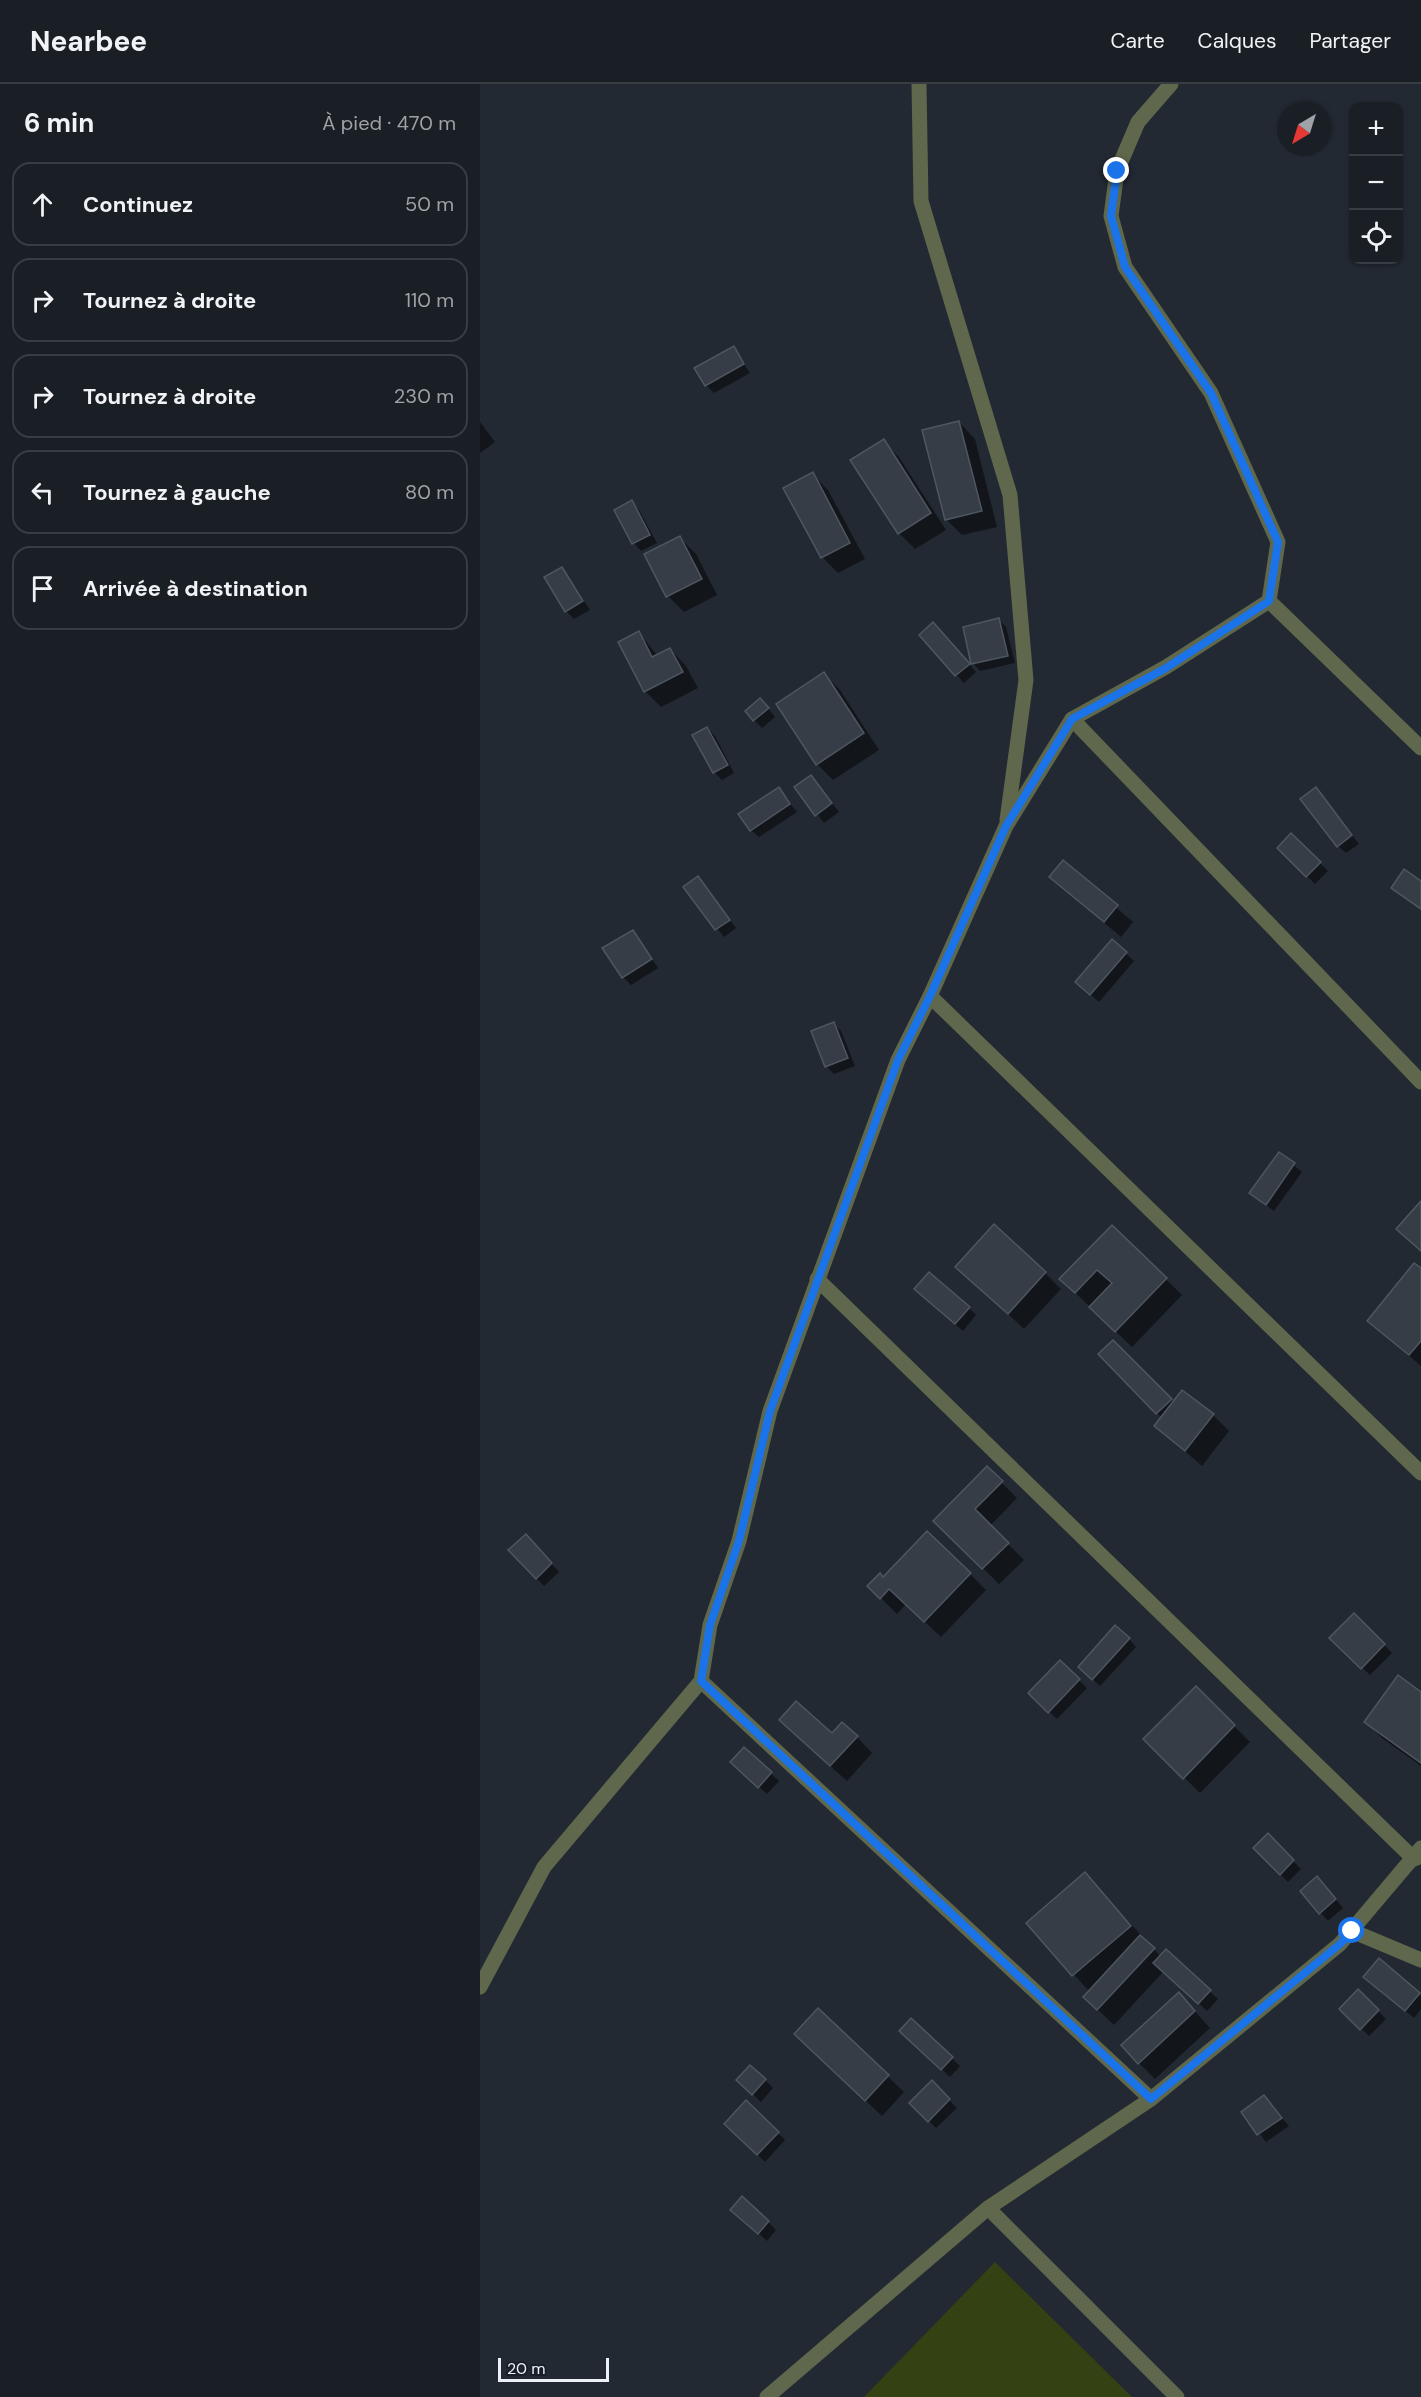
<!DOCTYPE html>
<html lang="fr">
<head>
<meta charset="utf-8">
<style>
	:root { --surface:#1a1f26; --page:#23272e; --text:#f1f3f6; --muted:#9fa2a7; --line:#383d43 }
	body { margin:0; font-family:"DM Sans",sans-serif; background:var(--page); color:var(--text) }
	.controls { position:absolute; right:18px; top:18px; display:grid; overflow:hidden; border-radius:12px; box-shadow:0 2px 4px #0004 }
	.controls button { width:54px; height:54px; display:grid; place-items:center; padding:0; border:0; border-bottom:2px solid var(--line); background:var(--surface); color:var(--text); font:30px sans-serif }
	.compass { position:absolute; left:797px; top:18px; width:54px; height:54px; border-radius:50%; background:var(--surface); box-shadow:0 2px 4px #0004; rotate:218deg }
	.scale { position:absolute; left:18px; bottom:15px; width:111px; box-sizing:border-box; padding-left:6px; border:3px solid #ecf1f7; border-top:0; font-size:16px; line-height:21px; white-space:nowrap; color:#ecf1f7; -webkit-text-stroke:4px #181f28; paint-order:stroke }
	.stop { position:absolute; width:18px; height:18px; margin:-14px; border:4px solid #1a73e8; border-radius:50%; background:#fff }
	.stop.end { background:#1a73e8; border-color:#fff; box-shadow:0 2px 6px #0008 }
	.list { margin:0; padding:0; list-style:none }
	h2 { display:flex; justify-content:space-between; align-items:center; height:78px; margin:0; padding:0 24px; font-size:26px }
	h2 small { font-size:20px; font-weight:400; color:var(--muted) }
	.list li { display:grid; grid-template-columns:39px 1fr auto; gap:18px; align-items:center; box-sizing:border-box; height:84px; margin:0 12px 12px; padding:0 12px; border:2px solid var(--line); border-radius:18px }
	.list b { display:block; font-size:22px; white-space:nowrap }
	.list em { font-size:20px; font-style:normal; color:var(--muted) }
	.icon { flex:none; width:33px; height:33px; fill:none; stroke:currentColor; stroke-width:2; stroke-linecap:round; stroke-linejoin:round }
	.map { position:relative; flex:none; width:941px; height:2313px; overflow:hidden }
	header { display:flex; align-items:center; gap:36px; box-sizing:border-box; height:84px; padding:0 30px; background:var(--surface); border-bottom:2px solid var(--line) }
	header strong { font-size:28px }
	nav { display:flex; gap:33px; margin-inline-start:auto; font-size:21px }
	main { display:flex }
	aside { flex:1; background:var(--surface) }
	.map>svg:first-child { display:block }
	.green { fill:#344112 }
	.shadow { fill:#0007 }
	.building { fill:#363d47; stroke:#4e5660; stroke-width:1.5 }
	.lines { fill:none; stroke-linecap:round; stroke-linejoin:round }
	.street { stroke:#5f684c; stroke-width:15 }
	.route { stroke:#1a73e8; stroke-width:8 }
</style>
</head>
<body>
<header>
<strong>Nearbee</strong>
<nav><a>Carte</a><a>Calques</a><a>Partager</a></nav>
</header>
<main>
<aside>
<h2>6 min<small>À pied · 470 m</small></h2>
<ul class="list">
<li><svg class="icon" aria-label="ahead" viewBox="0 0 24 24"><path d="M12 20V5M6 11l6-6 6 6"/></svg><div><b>Continuez</b></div><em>50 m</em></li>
<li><svg class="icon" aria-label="right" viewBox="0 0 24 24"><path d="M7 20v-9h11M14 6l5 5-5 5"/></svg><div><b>Tournez à droite</b></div><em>110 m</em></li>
<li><svg class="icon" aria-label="right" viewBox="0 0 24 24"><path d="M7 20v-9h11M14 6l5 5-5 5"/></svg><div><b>Tournez à droite</b></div><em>230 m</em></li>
<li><svg class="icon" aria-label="left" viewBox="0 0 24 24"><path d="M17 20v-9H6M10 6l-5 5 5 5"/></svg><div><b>Tournez à gauche</b></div><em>80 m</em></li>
<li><svg class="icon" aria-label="arrive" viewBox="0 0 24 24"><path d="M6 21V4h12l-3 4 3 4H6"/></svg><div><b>Arrivée à destination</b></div></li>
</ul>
</aside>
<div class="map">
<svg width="941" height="2313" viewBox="0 0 941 2313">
	<rect width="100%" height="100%" fill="#222932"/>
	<!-- green -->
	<polygon class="green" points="515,2178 652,2313 384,2313"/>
	<!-- shadow -->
	<g class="shadow">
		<polygon points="253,264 270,289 234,309 226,301"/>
		<polygon points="0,338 15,358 0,369"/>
		<polygon points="479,338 495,355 517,443 482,451 466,435"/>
		<polygon points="403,357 419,373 466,446 435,465 419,449"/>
		<polygon points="332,390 348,406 385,475 358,489 342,473"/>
		<polygon points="151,418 159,426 177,459 161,467 154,459 136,426"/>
		<polygon points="200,454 216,470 237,511 204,528 188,512"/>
		<polygon points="82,485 110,526 94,535 86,527"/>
		<polygon points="518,535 526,543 535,579 500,587 493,579"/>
		<polygon points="461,548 496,588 484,599 441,551"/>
		<polygon points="159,549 178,572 190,565 206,582 218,604 181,623 165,607"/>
		<polygon points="344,590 360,606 399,666 353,696 337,680"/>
		<polygon points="288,624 295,633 282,644 274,636"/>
		<polygon points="227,644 235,652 254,689 242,696 234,688"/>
		<polygon points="331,693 359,728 344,739 316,703"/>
		<polygon points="298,705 317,728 279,753 271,746"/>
		<polygon points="836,705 879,760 866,769 858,762"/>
		<polygon points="812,751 848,787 835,800 799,764"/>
		<polygon points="583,778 653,838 641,853 571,793"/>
		<polygon points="218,794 256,844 244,853 205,804"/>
		<polygon points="152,847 178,884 151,901 143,893"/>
		<polygon points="632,857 654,877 619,918 605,906"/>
		<polygon points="354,940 361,947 375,982 354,990 346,982"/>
		<polygon points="800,1070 822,1088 794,1127 771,1109"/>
		<polygon points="632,1143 702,1211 652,1263 581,1195"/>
		<polygon points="941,1186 941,1282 889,1237"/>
		<polygon points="565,1189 581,1205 544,1245 494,1198"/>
		<polygon points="444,1213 489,1224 496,1231 483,1247"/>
		<polygon points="633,1258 694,1319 733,1331 749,1347 722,1382 676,1342 682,1334 620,1270"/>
		<polygon points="507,1384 537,1414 510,1442 544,1476 519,1500 455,1437"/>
		<polygon points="53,1460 79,1488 64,1502 30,1466"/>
		<polygon points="490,1490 506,1506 461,1553 426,1520 417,1530 389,1502 404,1495"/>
		<polygon points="874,1531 912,1569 890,1591 851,1554"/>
		<polygon points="649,1555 656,1563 620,1602 608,1591"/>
		<polygon points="580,1578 607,1604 577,1635 550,1609"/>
		<polygon points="716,1604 770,1658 720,1709 665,1655"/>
		<polygon points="941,1610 941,1682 902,1654 886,1638"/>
		<polygon points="352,1651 377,1653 392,1669 367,1697 317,1652"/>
		<polygon points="264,1665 299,1697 287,1710 260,1686"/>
		<polygon points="788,1751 821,1785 808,1798 775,1764"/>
		<polygon points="605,1790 681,1873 686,1867 738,1915 727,1927 684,1887 634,1941 605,1913 610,1908 548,1840"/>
		<polygon points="845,1802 863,1824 848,1837 822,1807"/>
		<polygon points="899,1876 941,1912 941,1925 934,1934 893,1900"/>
		<polygon points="878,1907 906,1935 889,1952 861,1925"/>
		<polygon points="699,1910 730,1944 675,1995 659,1979"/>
		<polygon points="338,1926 424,2008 402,2032 332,1966"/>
		<polygon points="431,1936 480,1982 470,1993 429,1955"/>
		<polygon points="258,1996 285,1996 293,2004 281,2018"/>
		<polygon points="452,1999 477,2024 456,2044 431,2019"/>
		<polygon points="784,2013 809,2042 786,2058 763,2028"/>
		<polygon points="266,2018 305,2056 285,2078 246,2040"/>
		<polygon points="260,2133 288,2138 296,2146 287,2157"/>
	</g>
	<!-- building -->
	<g class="building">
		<polygon points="254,262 264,280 225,302 214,284"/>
		<polygon points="479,337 502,427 465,436 442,346"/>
		<polygon points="404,355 451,429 418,450 370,376"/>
		<polygon points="333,388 370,459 341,474 303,404"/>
		<polygon points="152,416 170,451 152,460 134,426"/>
		<polygon points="200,452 222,495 186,513 164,470"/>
		<polygon points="82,483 103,517 85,528 64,493"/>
		<polygon points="519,534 528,572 491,580 483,543"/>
		<polygon points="453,538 490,580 475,592 439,551"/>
		<polygon points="159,547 172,573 190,564 203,588 164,608 138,558"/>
		<polygon points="344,588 384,649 336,681 296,620"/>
		<polygon points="280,614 289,624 273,637 265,627"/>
		<polygon points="227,643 248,681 233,689 212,651"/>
		<polygon points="331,691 352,719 335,732 314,703"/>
		<polygon points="299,703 310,720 270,747 258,730"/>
		<polygon points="836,703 872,751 857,763 820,715"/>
		<polygon points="811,749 841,778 826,793 797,764"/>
		<polygon points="583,776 638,821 624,838 569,793"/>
		<polygon points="924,785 941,797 941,825 911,804"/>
		<polygon points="218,792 250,836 235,846 203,803"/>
		<polygon points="153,846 172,875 142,894 122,864"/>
		<polygon points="632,855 647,868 610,911 595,898"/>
		<polygon points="354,938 368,974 345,983 331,947"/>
		<polygon points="799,1068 815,1079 786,1121 769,1109"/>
		<polygon points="941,1117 941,1167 916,1145"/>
		<polygon points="514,1140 566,1188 528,1230 475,1183"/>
		<polygon points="632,1141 687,1194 635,1248 609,1223 632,1199 617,1186 595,1209 579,1195"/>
		<polygon points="934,1179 941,1184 941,1257 929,1271 887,1237"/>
		<polygon points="449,1188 490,1223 475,1240 434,1205"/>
		<polygon points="633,1256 692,1315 676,1330 618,1270"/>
		<polygon points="702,1306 734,1330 705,1367 674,1342"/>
		<polygon points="507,1382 523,1397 495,1425 529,1459 502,1485 453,1437"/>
		<polygon points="447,1447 491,1489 444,1538 409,1505 400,1515 387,1502 400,1489 403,1493"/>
		<polygon points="46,1450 72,1479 56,1495 28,1466"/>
		<polygon points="874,1529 905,1560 881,1585 849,1554"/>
		<polygon points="635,1541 650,1554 612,1596 598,1583"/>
		<polygon points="580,1576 600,1595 568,1629 548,1609"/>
		<polygon points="918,1591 941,1608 941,1679 884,1638"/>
		<polygon points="716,1602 755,1641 703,1695 663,1655"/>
		<polygon points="316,1617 352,1649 362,1638 378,1652 350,1682 299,1636"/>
		<polygon points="264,1663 292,1688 278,1704 250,1678"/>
		<polygon points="788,1749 814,1776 800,1791 773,1764"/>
		<polygon points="605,1788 651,1842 592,1892 546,1839"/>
		<polygon points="837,1792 856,1815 839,1830 820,1807"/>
		<polygon points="660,1851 675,1864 617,1926 603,1913"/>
		<polygon points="686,1865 731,1906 718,1920 673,1879"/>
		<polygon points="899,1874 940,1909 925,1927 883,1893"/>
		<polygon points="878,1905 899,1926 880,1946 859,1925"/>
		<polygon points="699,1908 715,1927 658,1980 641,1961"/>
		<polygon points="338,1924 409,1991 385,2017 314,1950"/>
		<polygon points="431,1934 473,1973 461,1986 419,1947"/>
		<polygon points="270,1981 286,1995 272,2011 256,1996"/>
		<polygon points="452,1996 470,2015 448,2038 429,2019"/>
		<polygon points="784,2011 802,2034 777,2051 761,2028"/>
		<polygon points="266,2016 299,2048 277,2071 244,2040"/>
		<polygon points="262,2112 289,2137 278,2150 250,2126"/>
	</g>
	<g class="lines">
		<!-- street -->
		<g class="street">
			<polyline points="439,0 441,117 530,411 546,596 527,736"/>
			<polyline points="789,517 941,664"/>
			<polyline points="592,635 941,998"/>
			<polyline points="450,912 941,1389"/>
			<polyline points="337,1195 934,1775 941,1772"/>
			<polyline points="221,1597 671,2015"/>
			<polyline points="872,1847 941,1876"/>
			<polyline points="0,1903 64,1783 221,1597 230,1541 259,1457 290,1327 418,976 450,912 526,742 592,635 686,583 789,517 798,458 731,309 645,183 631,132 637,87 658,38 691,0"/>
			<polyline points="508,2124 697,2313"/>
			<polyline points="287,2313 508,2124 671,2015 860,1860 941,1764"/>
		</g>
	</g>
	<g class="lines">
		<!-- route -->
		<polyline class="route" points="637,87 631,132 645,183 731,309 798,458 789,517 686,584 592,635 526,742 450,912 418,976 290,1327 259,1457 230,1541 221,1597 671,2015 860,1860 872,1847"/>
	</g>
</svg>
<div class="controls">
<button>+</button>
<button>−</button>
<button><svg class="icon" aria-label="locate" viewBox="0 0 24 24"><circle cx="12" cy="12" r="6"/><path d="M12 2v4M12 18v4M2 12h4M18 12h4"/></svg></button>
</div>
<svg class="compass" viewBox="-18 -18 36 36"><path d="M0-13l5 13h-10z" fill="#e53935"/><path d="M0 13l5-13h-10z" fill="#9fa2a7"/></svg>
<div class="scale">20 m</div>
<div class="stop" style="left:872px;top:1847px"></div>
<div class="stop end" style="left:637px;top:87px"></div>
</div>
</main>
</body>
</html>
